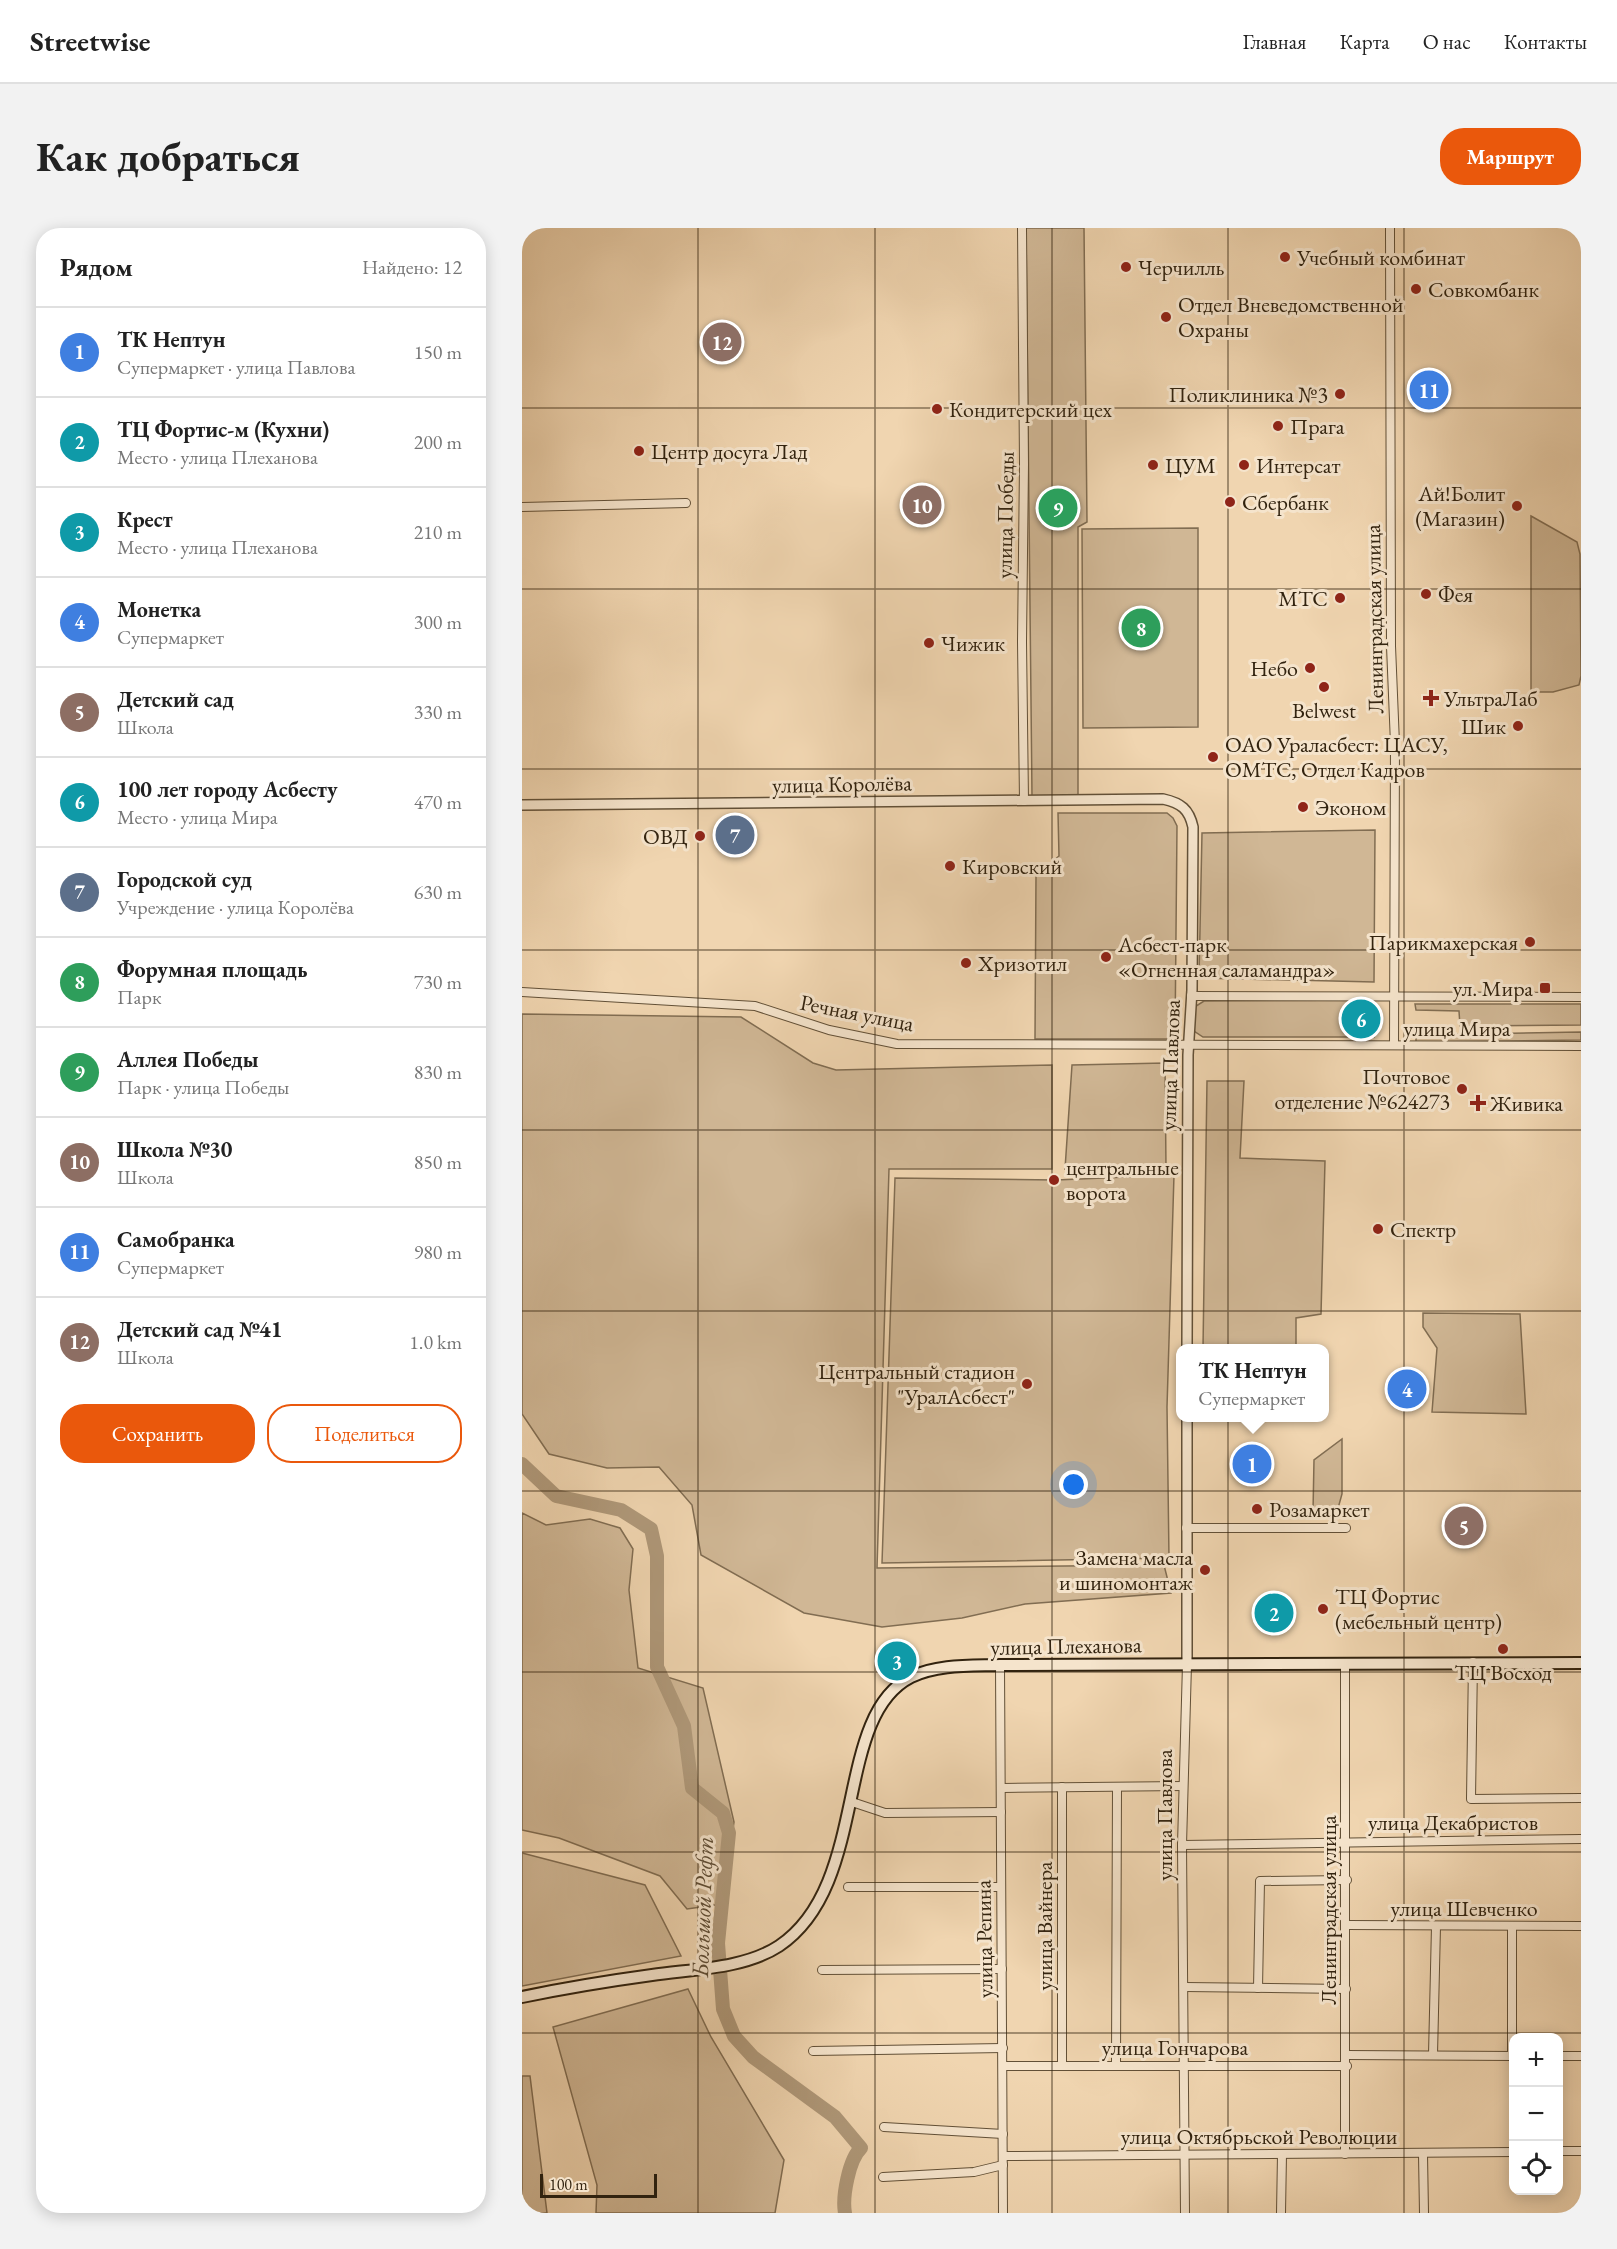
<!DOCTYPE html>
<html lang="ru">
<head>
<meta charset="utf-8">
<style>
	:root { --surface:#fff; --page:#f2f2f2; --text:#222; --muted:#767676; --line:#e0e0e0; --accent:#ea580c }
	body { margin:0; font-family:"EB Garamond",serif; background:var(--page); color:var(--text) }
	.controls { position:absolute; right:18px; bottom:18px; display:grid; overflow:hidden; border-radius:12px; box-shadow:0 3px 15px #0003 }
	.controls button { width:54px; height:54px; display:grid; place-items:center; padding:0; border:0; border-bottom:2px solid var(--line); background:var(--surface); color:var(--text); font:30px sans-serif }
	.scale { position:absolute; left:18px; bottom:15px; width:117px; box-sizing:border-box; padding-left:6px; border:3px solid #32230f; border-top:0; font-size:16px; line-height:21px; white-space:nowrap; color:#32230f; -webkit-text-stroke:4px #f5e4cc; paint-order:stroke }
	.you { position:absolute; left:552px; top:1257px; width:21px; height:21px; margin:-15px; border:4px solid #fff; border-radius:50%; background:#1a73e8; box-shadow:0 0 0 9px #1a73e833 }
	.badge { display:grid; place-items:center; width:39px; height:39px; border-radius:50%; background:var(--accent); color:#fff; font-size:20px; font-weight:700 }
	.pin { position:absolute; translate:-50% -50%; border:3px solid #fff; box-shadow:0 2px 6px #0006 }
	.popup { position:absolute; left:654px; top:1116px; width:153px; height:78px; box-sizing:border-box; display:grid; place-content:center; border-radius:12px; background:var(--surface); filter:drop-shadow(0 2px 4px #0005); font-size:20px; white-space:nowrap; color:var(--muted) }
	.popup b { font-size:22px; color:var(--text) }
	.popup::after { content:''; position:absolute; left:50%; top:100%; margin-left:-12px; border:12px solid transparent; border-top-color:var(--surface) }
	.list { margin:0; padding:0; list-style:none }
	h2 { display:flex; justify-content:space-between; align-items:center; height:78px; margin:0; padding:0 24px; font-size:26px }
	h2 small { font-size:20px; font-weight:400; color:var(--muted) }
	.list li { display:grid; grid-template-columns:39px 1fr auto; gap:18px; align-items:center; box-sizing:border-box; height:90px; padding:0 24px; border-top:2px solid var(--line) }
	.list b { display:block; font-size:22px; white-space:nowrap }
	.list p { margin:0; font-size:20px; white-space:nowrap; color:var(--muted) }
	.list em { font-size:20px; font-style:normal; color:var(--muted) }
	.actions { display:flex; gap:12px; padding:18px 24px }
	.actions a { flex:1; padding:14px 0; border:2px solid var(--accent); border-radius:24px; text-align:center; font-size:21px; color:var(--accent) }
	.actions .main { background:var(--accent); color:#fff }
	.icon { flex:none; width:33px; height:33px; fill:none; stroke:currentColor; stroke-width:2; stroke-linecap:round; stroke-linejoin:round }
	.map { position:relative; flex:none; width:1059px; height:1985px; overflow:hidden; border-radius:24px }
	header { display:flex; align-items:center; gap:36px; box-sizing:border-box; height:84px; padding:0 30px; background:var(--surface); border-bottom:2px solid var(--line) }
	header strong { font-size:28px }
	nav { display:flex; gap:33px; margin-inline-start:auto; font-size:21px }
	.intro { display:flex; align-items:center; justify-content:space-between; box-sizing:border-box; height:144px; padding:0 36px }
	h1 { margin:0; font-size:42px }
	.button { padding:15px 27px; border-radius:24px; background:var(--accent); color:#fff; font-size:21px; font-weight:700 }
	main { display:flex; gap:36px; padding:0 36px }
	aside { flex:1; background:var(--surface); border-radius:24px; box-shadow:0 3px 15px #0003 }
	.map>svg:first-child { display:block }
	.green { fill:#d0b795; stroke:#816d52; stroke-width:1.5 }
	.lines { fill:none; stroke-linecap:round; stroke-linejoin:round }
	.river { stroke:#af9879; stroke-width:14 }
	.minor-casing { stroke:#625037; stroke-width:10 }
	.tertiary-casing { stroke:#625037; stroke-width:12 }
	.secondary-casing { stroke:#32230f; stroke-width:14 }
	.minor { stroke:#f5e4cc; stroke-width:8 }
	.tertiary { stroke:#f5e4cc; stroke-width:9 }
	.secondary { stroke:#f5e4cc; stroke-width:10 }
	.grid { fill:none; stroke:#32230f; stroke-width:1.5; stroke-opacity:0.55 }
	.poi-dot { fill:#8f2418; stroke:#f5e4cc; stroke-width:2 }
	.labels { text-anchor:middle; dominant-baseline:central; stroke-width:6; stroke-linejoin:round; paint-order:stroke }
	.poi-label { font-size:22px; fill:#32230f; stroke:#f5e4cc; text-anchor:start }
	.street-label { font-size:22px; fill:#32230f; stroke:#f5e4cc }
	.water-label { font-size:24px; font-style:italic; fill:#5e4c34; stroke:#f5e4cc }
</style>
</head>
<body>
<header>
<strong>Streetwise</strong>
<nav><a>Главная</a><a>Карта</a><a>О нас</a><a>Контакты</a></nav>
</header>
<div class="intro"><h1>Как добраться</h1><a class="button">Маршрут</a></div>
<main>
<aside>
<h2>Рядом<small>Найдено: 12</small></h2>
<ul class="list">
<li><span class="badge" style="background:#3f7fe0">1</span><div><b>ТК Нептун</b><p>Супермаркет · улица Павлова</p></div><em>150 m</em></li>
<li><span class="badge" style="background:#0f9aa8">2</span><div><b>ТЦ Фортис-м (Кухни)</b><p>Место · улица Плеханова</p></div><em>200 m</em></li>
<li><span class="badge" style="background:#0f9aa8">3</span><div><b>Крест</b><p>Место · улица Плеханова</p></div><em>210 m</em></li>
<li><span class="badge" style="background:#3f7fe0">4</span><div><b>Монетка</b><p>Супермаркет</p></div><em>300 m</em></li>
<li><span class="badge" style="background:#8d6e63">5</span><div><b>Детский сад</b><p>Школа</p></div><em>330 m</em></li>
<li><span class="badge" style="background:#0f9aa8">6</span><div><b>100 лет городу Асбесту</b><p>Место · улица Мира</p></div><em>470 m</em></li>
<li><span class="badge" style="background:#5c6f8a">7</span><div><b>Городской суд</b><p>Учреждение · улица Королёва</p></div><em>630 m</em></li>
<li><span class="badge" style="background:#2e9e5b">8</span><div><b>Форумная площадь</b><p>Парк</p></div><em>730 m</em></li>
<li><span class="badge" style="background:#2e9e5b">9</span><div><b>Аллея Победы</b><p>Парк · улица Победы</p></div><em>830 m</em></li>
<li><span class="badge" style="background:#8d6e63">10</span><div><b>Школа №30</b><p>Школа</p></div><em>850 m</em></li>
<li><span class="badge" style="background:#3f7fe0">11</span><div><b>Самобранка</b><p>Супермаркет</p></div><em>980 m</em></li>
<li><span class="badge" style="background:#8d6e63">12</span><div><b>Детский сад №41</b><p>Школа</p></div><em>1.0 km</em></li>
</ul>
<div class="actions"><a class="main">Сохранить</a><a>Поделиться</a></div>
</aside>
<div class="map">
<svg width="1059" height="1985" viewBox="0 0 1059 1985">
	<rect width="100%" height="100%" fill="#f0d5b0"/>
	<filter id="stains"><feTurbulence type="fractalNoise" baseFrequency=".00333" numOctaves="4"/><feColorMatrix values="0 0 0 0 .2 0 0 0 0 .09 0 0 0 0 .02 0 0 0 .5 -.17"/></filter>
	<radialGradient id="worn" r=".72"><stop offset=".6" stop-color="#630" stop-opacity="0"/><stop offset="1" stop-color="#630" stop-opacity=".3"/></radialGradient>
	<!-- green -->
	<g class="green">
		<polygon points="504,0 562,0 565,294 556,299 556,568 510,568"/>
		<polygon points="1009,288 1055,314 1058,326 1059,448 1057,457 1031,464 1009,464"/>
		<polygon points="676,300 676,499 561,500 560,301"/>
		<polygon points="536,585 645,585 651,590 655,598 653,811 513,811 514,647 537,628"/>
		<polygon points="853,602 852,754 677,750 680,605"/>
		<polygon points="852,772 852,809 681,809 672,803 671,780 682,773"/>
		<polygon points="893,776 1059,776 1059,797 938,798 937,783 894,782"/>
		<polygon points="0,786 219,789 291,835 314,842 530,837 530,941 367,941 355,1340 642,1337 649,1365 503,1376 440,1390 360,1399 282,1385 179,1327 170,1277 137,1239 85,1240 27,1226 0,1186"/>
		<polygon points="1059,804 1059,812 894,814 894,807"/>
		<polygon points="643,835 644,940 543,941 550,837"/>
		<polygon points="685,853 722,853 718,930 803,933 799,1086 774,1090 774,1120 681,1120"/>
		<polygon points="652,947 645,1179 647,1330 360,1335 373,950 534,952"/>
		<polygon points="901,1085 998,1086 1004,1186 910,1184 915,1120 901,1099"/>
		<polygon points="820,1211 820,1266 815,1284 791,1284 792,1232"/>
		<polygon points="0,1285 24,1297 68,1291 98,1300 111,1321 107,1362 116,1440 181,1460 212,1594 200,1676 165,1681 138,1648 37,1610 0,1602"/>
		<polygon points="0,1625 123,1657 159,1728 0,1758"/>
		<polygon points="166,1761 189,1809 262,1932 253,1985 74,1985 75,1957 31,1799"/>
		<polygon points="0,1848 8,1848 25,1985 0,1985"/>
	</g>
	<g class="lines">
		<!-- river -->
		<path class="river" d="M 0,1236 L 34,1268 L 99,1282 L 129,1301 L 135,1328 L 135,1439 L 162,1498 L 170,1560 L 201,1585 L 207,1605 L 196,1715 L 201,1781 L 212,1808 L 231,1829 L 313,1889 L 339,1920 C 327,1931 320,1969 323,1985"/>
		<!-- minor casing -->
		<g class="minor-casing">
			<g id="minor">
				<polyline points="500,0 502,236 500,414 502,573"/>
				<polyline points="868,0 869,418 873,516 872,817"/>
				<polyline points="0,279 164,275"/>
				<polyline points="0,764 233,778 307,802 375,816 1059,818"/>
				<polyline points="669,768 1059,769"/>
				<polyline points="664,1300 824,1300"/>
				<polyline points="951,1434 949,1571 1059,1570"/>
				<polyline points="478,1437 481,1985"/>
				<polyline points="823,1437 823,1926"/>
				<polyline points="481,1560 661,1558"/>
				<polyline points="330,1574 363,1585 479,1584"/>
				<polyline points="660,1617 1059,1611"/>
				<polyline points="326,1659 479,1659"/>
				<polyline points="825,1697 1059,1698"/>
				<polyline points="300,1742 480,1741"/>
				<polyline points="663,1759 824,1761"/>
				<polyline points="736,1760 738,1653 825,1652"/>
				<polyline points="291,1823 481,1820"/>
				<polyline points="824,1827 992,1828"/>
				<polyline points="911,1827 914,1698"/>
				<polyline points="990,1828 990,1698"/>
				<polyline points="1036,1828 1059,1828"/>
				<polyline points="540,1836 540,1559"/>
				<polyline points="594,1836 595,1559"/>
				<polyline points="482,1838 825,1838"/>
				<polyline points="362,1899 481,1906"/>
				<polyline points="1036,1923 1059,1923"/>
				<polyline points="901,1926 902,1985"/>
				<polyline points="482,1928 992,1924"/>
				<polyline points="361,1949 452,1944 481,1937"/>
				<polyline points="663,1985 660,1617 665,1436"/>
				<polyline points="759,1985 760,1926"/>
			</g>
		</g>
		<!-- tertiary casing -->
		<g class="tertiary-casing">
			<g id="tertiary">
				<path d="M 0,577 L 641,571 C 659,575 667,581 671,599 L 670,762 L 666,827 L 665,1120"/>
				<polyline points="665,1436 665,1190"/>
			</g>
		</g>
		<!-- secondary casing -->
		<g class="secondary-casing">
			<path id="secondary" d="M 0,1769 C 43,1760 86,1753 130,1747 C 170,1741 222,1741 257,1718 C 349,1656 310,1489 389,1449 C 416,1436 449,1438 478,1437 L 1059,1435"/>
		</g>
		<!-- minor -->
		<use href="#minor" class="minor"/>
		<!-- tertiary -->
		<use href="#tertiary" class="tertiary"/>
		<!-- secondary -->
		<use href="#secondary" class="secondary"/>
	</g>
	<!-- grid -->
	<path class="grid" d="M 176,0 L 176,1985M 353,0 L 353,1985M 530,0 L 530,1985M 706,0 L 706,1985M 882,0 L 882,1985M 0,180 L 1059,180M 0,361 L 1059,361M 0,541 L 1059,541M 0,722 L 1059,722M 0,902 L 1059,902M 0,1083 L 1059,1083M 0,1263 L 1059,1263M 0,1444 L 1059,1444M 0,1624 L 1059,1624M 0,1805 L 1059,1805"/>
	<!-- markers -->
	<g class="poi-dot">
		<circle cx="763" cy="29" r="6"/>
		<circle cx="604" cy="39" r="6"/>
		<circle cx="894" cy="61" r="6"/>
		<circle cx="644" cy="89" r="6"/>
		<circle cx="818" cy="166" r="6"/>
		<circle cx="415" cy="181" r="6"/>
		<circle cx="756" cy="198" r="6"/>
		<circle cx="117" cy="223" r="6"/>
		<circle cx="631" cy="237" r="6"/>
		<circle cx="722" cy="237" r="6"/>
		<circle cx="708" cy="274" r="6"/>
		<circle cx="995" cy="278" r="6"/>
		<circle cx="904" cy="366" r="6"/>
		<circle cx="818" cy="370" r="6"/>
		<circle cx="407" cy="415" r="6"/>
		<circle cx="788" cy="440" r="6"/>
		<circle cx="802" cy="459" r="6"/>
		<path d="M906 461h6v6h6v6h-6v6h-6v-6h-6v-6h6z"/>
		<circle cx="996" cy="498" r="6"/>
		<circle cx="691" cy="529" r="6"/>
		<circle cx="781" cy="579" r="6"/>
		<circle cx="178" cy="608" r="6"/>
		<circle cx="428" cy="638" r="6"/>
		<circle cx="1008" cy="714" r="6"/>
		<circle cx="584" cy="729" r="6"/>
		<circle cx="444" cy="735" r="6"/>
		<rect x="1017" y="754" width="12" height="12" rx="3"/>
		<circle cx="940" cy="861" r="6"/>
		<path d="M953 866h6v6h6v6h-6v6h-6v-6h-6v-6h6z"/>
		<circle cx="532" cy="952" r="6"/>
		<circle cx="856" cy="1001" r="6"/>
		<circle cx="505" cy="1156" r="6"/>
		<circle cx="735" cy="1281" r="6"/>
		<circle cx="683" cy="1342" r="6"/>
		<circle cx="801" cy="1381" r="6"/>
		<circle cx="981" cy="1421" r="6"/>
	</g>
	<g class="labels">
		<!-- poi labels -->
		<g class="poi-label">
			<text x="775" y="29">Учебный комбинат</text>
			<text x="616" y="39">Черчилль</text>
			<text x="906" y="61">Совкомбанк</text>
			<text x="656" y="76">Отдел Вневедомственной<tspan x="656" dy="25">Охраны</tspan></text>
			<text x="806" y="166" text-anchor="end">Поликлиника №3</text>
			<text x="427" y="181">Кондитерский цех</text>
			<text x="768" y="198">Прага</text>
			<text x="129" y="223">Центр досуга Лад</text>
			<text x="643" y="237">ЦУМ</text>
			<text x="734" y="237">Интерсат</text>
			<text x="983" y="265" text-anchor="end">Ай!Болит<tspan x="983" dy="25">(Магазин)</tspan></text>
			<text x="720" y="274">Сбербанк</text>
			<text x="916" y="366">Фея</text>
			<text x="806" y="370" text-anchor="end">МТС</text>
			<text x="419" y="415">Чижик</text>
			<text x="776" y="440" text-anchor="end">Небо</text>
			<text x="922" y="470">УльтраЛаб</text>
			<text x="802" y="482" text-anchor="middle">Belwest</text>
			<text x="984" y="498" text-anchor="end">Шик</text>
			<text x="703" y="516">ОАО Ураласбест: ЦАСУ,<tspan x="703" dy="25">ОМТС, Отдел Кадров</tspan></text>
			<text x="793" y="579">Эконом</text>
			<text x="166" y="608" text-anchor="end">ОВД</text>
			<text x="440" y="638">Кировский</text>
			<text x="996" y="714" text-anchor="end">Парикмахерская</text>
			<text x="596" y="716">Асбест-парк<tspan x="596" dy="25">«Огненная саламандра»</tspan></text>
			<text x="456" y="735">Хризотил</text>
			<text x="1011" y="760" text-anchor="end">ул. Мира</text>
			<text x="928" y="848" text-anchor="end">Почтовое<tspan x="928" dy="25">отделение №624273</tspan></text>
			<text x="968" y="875">Живика</text>
			<text x="544" y="939">центральные<tspan x="544" dy="25">ворота</tspan></text>
			<text x="868" y="1001">Спектр</text>
			<text x="493" y="1143" text-anchor="end">Центральный стадион<tspan x="493" dy="25">"УралАсбест"</tspan></text>
			<text x="747" y="1281">Розамаркет</text>
			<text x="671" y="1329" text-anchor="end">Замена масла<tspan x="671" dy="25">и шиномонтаж</tspan></text>
			<text x="813" y="1368">ТЦ Фортис<tspan x="813" dy="25">(мебельный центр)</tspan></text>
			<text x="981" y="1444" text-anchor="middle">ТЦ Восход</text>
		</g>
		<!-- street labels -->
		<g class="street-label">
			<text transform="translate(483 287) rotate(-89)">улица Победы</text>
			<text transform="translate(852 391) rotate(-91)">Ленинградская улица</text>
			<text transform="translate(320 556) rotate(-1)">улица Королёва</text>
			<text transform="translate(335 785) rotate(11)">Речная улица</text>
			<text x="935" y="800">улица Мира</text>
			<text transform="translate(648 837) rotate(-88)">улица Павлова</text>
			<text transform="translate(544 1418) rotate(-1)">улица Плеханова</text>
			<text transform="translate(642 1587) rotate(-90)">улица Павлова</text>
			<text x="931" y="1594">улица Декабристов</text>
			<text x="942" y="1680">улица Шевченко</text>
			<text transform="translate(806 1682) rotate(-90)">Ленинградская улица</text>
			<text transform="translate(522 1698) rotate(-90)">улица Вайнера</text>
			<text transform="translate(462 1711) rotate(-91)">улица Репина</text>
			<text x="653" y="1819">улица Гончарова</text>
			<text x="737" y="1908">улица Октябрьской Революции</text>
		</g>
		<!-- water labels -->
		<g class="water-label">
			<text transform="translate(180 1679) rotate(-88)">Большой Рефт</text>
		</g>
	</g>
	<rect width="100%" height="100%" filter="url(#stains)"/>
	<rect width="100%" height="100%" fill="url(#worn)"/>
</svg>
<div class="controls">
<button>+</button>
<button>−</button>
<button><svg class="icon" aria-label="locate" viewBox="0 0 24 24"><circle cx="12" cy="12" r="6"/><path d="M12 2v4M12 18v4M2 12h4M18 12h4"/></svg></button>
</div>
<div class="scale">100 m</div>
<div class="you"></div>
<div class="pin badge" style="left:730px;top:1236px;background:#3f7fe0">1</div>
<div class="popup"><b>ТК Нептун</b>Супермаркет</div>
<div class="pin badge" style="left:752px;top:1385px;background:#0f9aa8">2</div>
<div class="pin badge" style="left:375px;top:1433px;background:#0f9aa8">3</div>
<div class="pin badge" style="left:885px;top:1161px;background:#3f7fe0">4</div>
<div class="pin badge" style="left:942px;top:1298px;background:#8d6e63">5</div>
<div class="pin badge" style="left:839px;top:791px;background:#0f9aa8">6</div>
<div class="pin badge" style="left:213px;top:607px;background:#5c6f8a">7</div>
<div class="pin badge" style="left:619px;top:400px;background:#2e9e5b">8</div>
<div class="pin badge" style="left:536px;top:280px;background:#2e9e5b">9</div>
<div class="pin badge" style="left:400px;top:277px;background:#8d6e63">10</div>
<div class="pin badge" style="left:907px;top:162px;background:#3f7fe0">11</div>
<div class="pin badge" style="left:200px;top:114px;background:#8d6e63">12</div>
</div>
</main>
</body>
</html>
